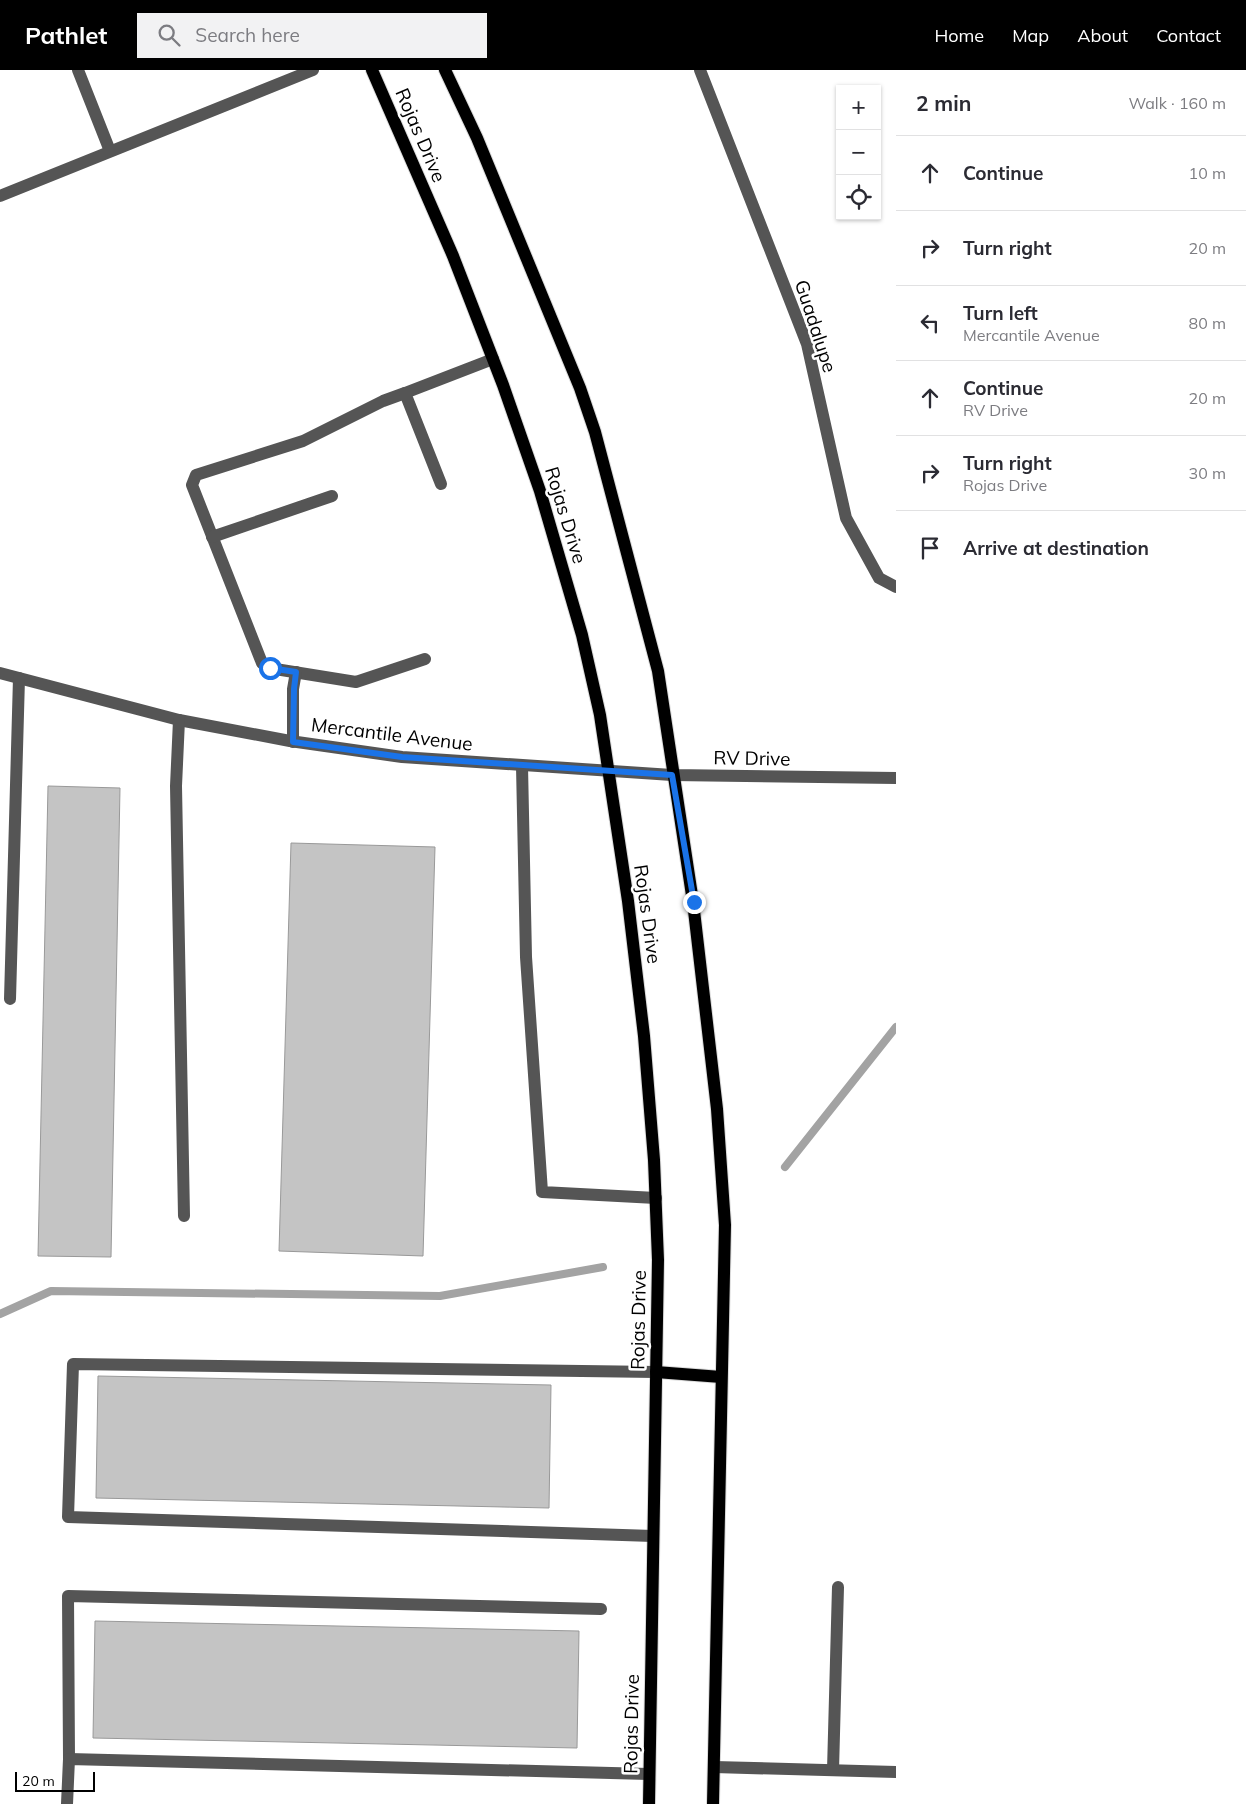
<!DOCTYPE html>
<html lang="en">
<head>
<meta charset="utf-8">
<style>
	:root { --surface:#fff; --page:#f2f2f3; --text:#2b2b33; --muted:#7c7c81; --line:#e1e1e2; --accent:#000 }
	body { margin:0; font-family:Mulish,sans-serif; background:var(--page); color:var(--text) }
	.controls { position:absolute; right:15px; top:15px; display:grid; overflow:hidden; border-radius:0px; box-shadow:0 1px 4px #0004 }
	.controls button { width:45px; height:45px; display:grid; place-items:center; padding:0; border:0; border-bottom:1px solid var(--line); background:var(--surface); color:var(--text); font:25px sans-serif }
	.scale { position:absolute; left:15px; bottom:12px; width:80px; box-sizing:border-box; padding-left:5px; border:2px solid #000; border-top:0; font-size:14px; line-height:18px; white-space:nowrap; color:#000; -webkit-text-stroke:4px #fff; paint-order:stroke }
	.stop { position:absolute; width:15px; height:15px; margin:-11px; border:4px solid #1a73e8; border-radius:50%; background:#fff }
	.stop.end { background:#1a73e8; border-color:#fff; box-shadow:0 1px 5px #0008 }
	.list { margin:0; padding:0; list-style:none }
	h2 { display:flex; justify-content:space-between; align-items:center; height:65px; margin:0; padding:0 20px; font-size:21px }
	h2 small { font-size:16px; font-weight:400; color:var(--muted) }
	.list li { display:grid; grid-template-columns:32px 1fr auto; gap:15px; align-items:center; box-sizing:border-box; height:75px; padding:0 20px; border-top:1px solid var(--line) }
	.list b { display:block; font-size:19px; white-space:nowrap }
	.list p { margin:0; font-size:16px; white-space:nowrap; color:var(--muted) }
	.list em { font-size:16px; font-style:normal; color:var(--muted) }
	.icon { flex:none; width:28px; height:28px; fill:none; stroke:currentColor; stroke-width:2; stroke-linecap:round; stroke-linejoin:round }
	.map { position:relative; flex:none; width:896px; height:1734px; overflow:hidden }
	header { display:flex; align-items:center; gap:30px; box-sizing:border-box; height:70px; padding:0 25px; background:var(--accent); color:#fff }
	header strong { font-size:24px }
	nav { display:flex; gap:28px; margin-inline-start:auto; font-size:18px }
	.search { width:350px; height:45px; background:var(--page); display:flex; align-items:center; gap:12px; box-sizing:border-box; padding:0 18px; border-radius:0px; color:var(--muted); font-size:19px }
	main { display:flex }
	aside { flex:1; background:var(--surface) }
	.map>svg:first-child { display:block }
	.lines { fill:none; stroke-linecap:round; stroke-linejoin:round }
	.stream { stroke:#a3a3a3; stroke-width:8 }
	.building { fill:#c4c4c4; stroke:#999 }
	.major-casing { stroke:#dbdbdb; stroke-width:14 }
	.minor { stroke:#555; stroke-width:12 }
	.major { stroke:#000; stroke-width:12 }
	.route { stroke:#1a73e8; stroke-width:6 }
	.labels { text-anchor:middle; dominant-baseline:central; stroke-width:5; stroke-linejoin:round; paint-order:stroke }
	.street-label { font-size:19px; fill:#000; stroke:#fff }
</style>
</head>
<body>
<header>
<strong>Pathlet</strong>
<div class="search"><svg class="icon" aria-label="search" viewBox="0 0 24 24"><circle cx="10" cy="10" r="6"/><path d="M15 15l6 6"/></svg>Search here</div>
<nav><a>Home</a><a>Map</a><a>About</a><a>Contact</a></nav>
</header>
<main>
<div class="map">
<svg width="896" height="1734" viewBox="0 0 896 1734">
	<rect width="100%" height="100%" fill="#fff"/>
	<g class="lines">
		<!-- stream -->
		<g class="stream">
			<polyline points="785,1097 896,957"/>
			<polyline points="0,1244 51,1221 440,1226 603,1197"/>
		</g>
	</g>
	<!-- building -->
	<g class="building">
		<polygon points="48,716 120,718 111,1187 38,1186"/>
		<polygon points="291,773 435,777 423,1186 279,1181"/>
		<polygon points="98,1306 551,1315 549,1438 96,1428"/>
		<polygon points="95,1551 579,1561 577,1678 93,1668"/>
	</g>
	<g class="lines">
		<!-- major casing -->
		<g class="major-casing">
			<g id="major">
				<polyline points="372,0 453,186 503,315 540,421 582,565 600,645 628,831 644,966 654,1090 658,1190 649,1734"/>
				<polyline points="445,0 477,68 580,318 595,362 658,601 693,832 717,1039 725,1155 713,1734"/>
				<polyline points="656,1302 721,1307"/>
			</g>
		</g>
		<!-- minor -->
		<g class="minor">
			<polyline points="78,0 110,81"/>
			<polyline points="700,0 807,274 846,448 879,508 896,517"/>
			<polyline points="0,126 313,0"/>
			<polyline points="405,323 383,331 303,371 196,405 192,415 262,593 269,598 356,612 425,589"/>
			<polyline points="441,414 405,323 493,289"/>
			<polyline points="212,467 332,426"/>
			<polyline points="0,603 179,650 290,671 402,687 672,705 896,708"/>
			<polyline points="179,650 176,716 184,1146"/>
			<polyline points="293,672 293,619 296,602"/>
			<polyline points="522,696 526,887 542,1122 656,1128"/>
			<polyline points="10,929 19,608"/>
			<polyline points="653,1466 68,1447 73,1294 656,1302"/>
			<polyline points="69,1689 68,1526 601,1539"/>
			<polyline points="714,1697 896,1702"/>
			<polyline points="833,1700 838,1517"/>
			<polyline points="67,1734 69,1689 649,1704"/>
		</g>
		<!-- major -->
		<use href="#major" class="major"/>
	</g>
	<g class="lines">
		<!-- route -->
		<polyline class="route" points="270,598 296,602 294,619 293,672 402,687 672,705 694,832"/>
	</g>
	<g class="labels">
		<!-- street labels -->
		<g class="street-label">
			<text transform="translate(421 65) rotate(67)">Rojas Drive</text>
			<text transform="translate(816 256) rotate(72)">Guadalupe</text>
			<text transform="translate(566 445) rotate(73)">Rojas Drive</text>
			<text transform="translate(392 664) rotate(7)">Mercantile Avenue</text>
			<text transform="translate(752 688) rotate(1)">RV Drive</text>
			<text transform="translate(648 844) rotate(82)">Rojas Drive</text>
			<text transform="translate(638 1250) rotate(-89)">Rojas Drive</text>
			<text transform="translate(631 1654) rotate(-89)">Rojas Drive</text>
		</g>
	</g>
</svg>
<div class="controls">
<button>+</button>
<button>−</button>
<button><svg class="icon" aria-label="locate" viewBox="0 0 24 24"><circle cx="12" cy="12" r="6"/><path d="M12 2v4M12 18v4M2 12h4M18 12h4"/></svg></button>
</div>
<div class="scale">20 m</div>
<div class="stop" style="left:270px;top:598px"></div>
<div class="stop end" style="left:694px;top:832px"></div>
</div>
<aside>
<h2>2 min<small>Walk · 160 m</small></h2>
<ul class="list">
<li><svg class="icon" aria-label="ahead" viewBox="0 0 24 24"><path d="M12 20V5M6 11l6-6 6 6"/></svg><div><b>Continue</b></div><em>10 m</em></li>
<li><svg class="icon" aria-label="right" viewBox="0 0 24 24"><path d="M7 20v-9h11M14 6l5 5-5 5"/></svg><div><b>Turn right</b></div><em>20 m</em></li>
<li><svg class="icon" aria-label="left" viewBox="0 0 24 24"><path d="M17 20v-9H6M10 6l-5 5 5 5"/></svg><div><b>Turn left</b><p>Mercantile Avenue</p></div><em>80 m</em></li>
<li><svg class="icon" aria-label="ahead" viewBox="0 0 24 24"><path d="M12 20V5M6 11l6-6 6 6"/></svg><div><b>Continue</b><p>RV Drive</p></div><em>20 m</em></li>
<li><svg class="icon" aria-label="right" viewBox="0 0 24 24"><path d="M7 20v-9h11M14 6l5 5-5 5"/></svg><div><b>Turn right</b><p>Rojas Drive</p></div><em>30 m</em></li>
<li><svg class="icon" aria-label="arrive" viewBox="0 0 24 24"><path d="M6 21V4h12l-3 4 3 4H6"/></svg><div><b>Arrive at destination</b></div></li>
</ul>
</aside>
</main>
</body>
</html>
